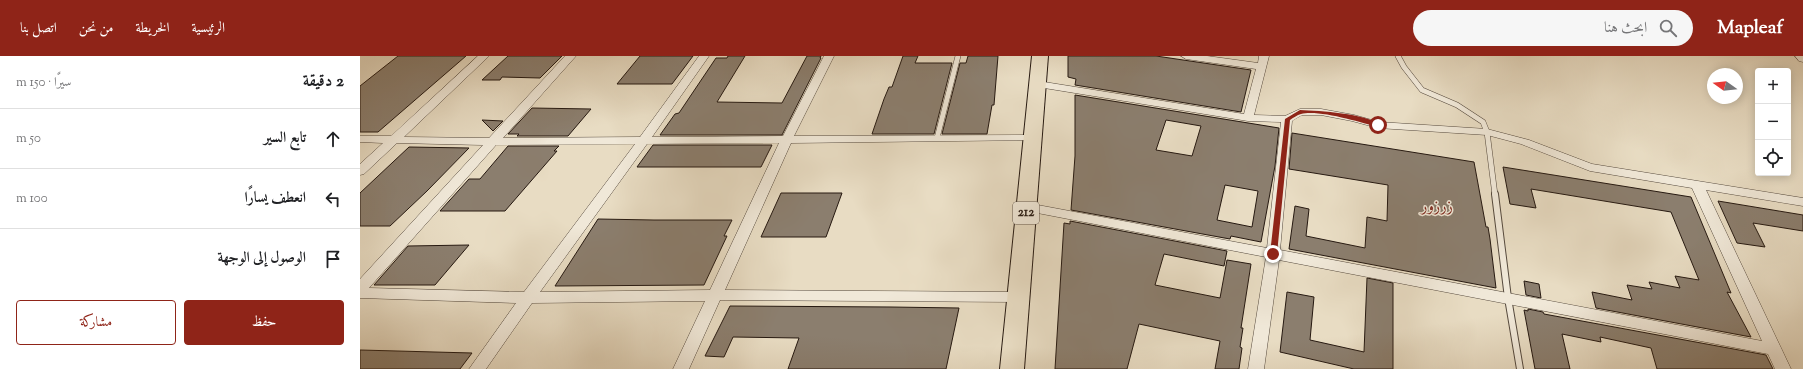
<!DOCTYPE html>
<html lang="ar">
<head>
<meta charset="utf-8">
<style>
	:root { --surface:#fff; --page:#f6f6f6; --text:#202124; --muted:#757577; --line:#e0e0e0; --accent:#8f2418 }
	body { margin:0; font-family:"Sorts Mill Goudy",Amiri,serif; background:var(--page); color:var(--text); direction:rtl }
	.controls { position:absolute; right:12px; top:12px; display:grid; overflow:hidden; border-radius:4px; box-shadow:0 2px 10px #0003 }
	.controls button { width:36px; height:36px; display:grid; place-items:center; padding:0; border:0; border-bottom:1px solid var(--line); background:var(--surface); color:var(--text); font:20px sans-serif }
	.compass { position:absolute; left:1347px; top:12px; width:36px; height:36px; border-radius:50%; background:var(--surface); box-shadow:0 2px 10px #0003; rotate:285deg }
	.stop { position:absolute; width:12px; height:12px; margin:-9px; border:3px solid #8f2418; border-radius:50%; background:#fff }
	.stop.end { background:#8f2418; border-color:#fff; box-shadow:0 1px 4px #0008 }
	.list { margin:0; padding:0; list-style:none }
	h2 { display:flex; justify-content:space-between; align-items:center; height:52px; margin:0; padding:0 16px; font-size:17px }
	h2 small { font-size:13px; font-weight:400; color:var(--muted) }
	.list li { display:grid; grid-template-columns:26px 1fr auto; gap:12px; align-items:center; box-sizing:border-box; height:60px; padding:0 16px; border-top:1px solid var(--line) }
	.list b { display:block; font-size:15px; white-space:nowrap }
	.list em { font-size:13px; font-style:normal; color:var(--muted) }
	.actions { display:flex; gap:8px; padding:12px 16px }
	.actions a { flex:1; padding:9px 0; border:1px solid var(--accent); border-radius:4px; text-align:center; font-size:14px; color:var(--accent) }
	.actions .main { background:var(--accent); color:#fff }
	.icon { flex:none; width:22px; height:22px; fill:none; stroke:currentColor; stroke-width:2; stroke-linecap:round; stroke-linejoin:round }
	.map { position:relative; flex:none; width:1443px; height:313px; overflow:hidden; direction:ltr }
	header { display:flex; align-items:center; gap:24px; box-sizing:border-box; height:56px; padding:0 20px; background:var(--accent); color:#fff }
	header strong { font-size:19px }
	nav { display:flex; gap:22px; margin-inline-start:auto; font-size:14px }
	.search { width:280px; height:36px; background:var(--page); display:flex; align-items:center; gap:10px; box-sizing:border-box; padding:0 14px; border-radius:22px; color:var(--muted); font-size:15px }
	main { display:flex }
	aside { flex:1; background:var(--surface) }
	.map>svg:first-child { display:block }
	.building { fill:#8b7e6e; stroke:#261911; fill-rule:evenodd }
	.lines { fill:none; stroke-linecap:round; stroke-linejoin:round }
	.lane-far1-casing { stroke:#564a3e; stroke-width:6 }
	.lane-casing { stroke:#564a3e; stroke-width:8 }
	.street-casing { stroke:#564a3e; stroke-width:1 }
	.primary-casing { stroke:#261911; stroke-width:2 }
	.lane-far1 { stroke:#f0e8d8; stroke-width:5 }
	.lane { stroke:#f0e8d8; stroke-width:6 }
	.street { fill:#f0e8d8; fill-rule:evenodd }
	.primary { fill:#e8dcc3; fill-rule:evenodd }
	.route { fill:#8f2418 }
	.labels { text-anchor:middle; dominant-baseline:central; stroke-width:3; stroke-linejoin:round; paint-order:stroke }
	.shield { fill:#f0e8d8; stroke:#63574d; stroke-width:1 }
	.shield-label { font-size:13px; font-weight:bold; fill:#261911 }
	.quarter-label { font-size:16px; fill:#7a1f14; stroke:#f0e8d8 }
</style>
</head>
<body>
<header>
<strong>Mapleaf</strong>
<div class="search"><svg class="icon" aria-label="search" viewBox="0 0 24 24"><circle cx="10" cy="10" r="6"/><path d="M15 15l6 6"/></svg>ابحث هنا</div>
<nav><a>الرئيسية</a><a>الخريطة</a><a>من نحن</a><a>اتصل بنا</a></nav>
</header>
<main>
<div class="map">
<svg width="1443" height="313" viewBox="0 0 1443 313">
	<rect width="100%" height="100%" fill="#e8dcc3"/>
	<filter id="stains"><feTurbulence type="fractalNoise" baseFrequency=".005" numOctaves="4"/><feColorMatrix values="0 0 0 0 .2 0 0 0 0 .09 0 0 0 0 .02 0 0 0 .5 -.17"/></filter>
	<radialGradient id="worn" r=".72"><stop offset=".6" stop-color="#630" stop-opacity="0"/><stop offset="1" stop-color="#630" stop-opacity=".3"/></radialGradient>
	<!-- building -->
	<g class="building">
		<polygon points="38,0 106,0 18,76 0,76 0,30"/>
		<polygon points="148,0 202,0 180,22 142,21 140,24 122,24"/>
		<polygon points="280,0 333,0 312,28 257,28"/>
		<polygon points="368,0 385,0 357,46 422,47 447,0 461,0 460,2 461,2 422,79 300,79 315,58 319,57 356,2 367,2"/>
		<polygon points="543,0 558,0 555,7 592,7 574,78 512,78 524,43 529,31 532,31"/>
		<polygon points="608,0 638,0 634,49 632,49 627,78 582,78 600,7 606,7"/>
		<polygon points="708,0 796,0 891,14 881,56 715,29 716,23 708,21"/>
		<path d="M 715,39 L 919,72 L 915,110 L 901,186 L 871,180 L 870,183 L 711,154 L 715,100 ZM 806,64 L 841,70 L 832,100 L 796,94 ZM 865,129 L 898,135 L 892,171 L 857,164 Z"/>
		<polygon points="172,52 231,53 208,80 157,80 159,78 148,78"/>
		<polygon points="122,64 143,65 133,75"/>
		<polygon points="932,77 1114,106 1126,171 1128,171 1130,183 1136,232 929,193 935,150 949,153 946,180 1005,192 1007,161 1027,165 1028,129 929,113"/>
		<polygon points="293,89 412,89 401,111 277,111"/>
		<polygon points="148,90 199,90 194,95 197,95 145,155 80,155 109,123 120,123"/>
		<polygon points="49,91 109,92 67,135 30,170 0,170 0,137"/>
		<polygon points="1143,111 1331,141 1371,237 1367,236 1391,281 1236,252 1232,236 1272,244 1267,229 1292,233 1289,226 1320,232 1315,220 1339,224 1311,156 1171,133 1176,152 1150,148"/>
		<polygon points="421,137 482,137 466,181 401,181"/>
		<polygon points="1358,145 1443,159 1443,175 1393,167 1405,191 1377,187"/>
		<polygon points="238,163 294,164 372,164 364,180 367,180 344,229 195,230"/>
		<polygon points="710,165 867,195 864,210 804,198 795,229 860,242 867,204 891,208 881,272 883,272 880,291 882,292 879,313 855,313 860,285 779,268 767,313 695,313 704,167 710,168"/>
		<polygon points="109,189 75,229 14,229 48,190"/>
		<polygon points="1007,222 1033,227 1033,313 994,313 920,296 927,236 954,241 950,284 1004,296"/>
		<polygon points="1164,225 1179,228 1181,242 1166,239"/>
		<polygon points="370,250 531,251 599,252 586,313 428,313 439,282 373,281 364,301 345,300"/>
		<polygon points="1168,253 1183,256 1184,258 1406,299 1413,313 1297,313 1291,292 1240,281 1241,286 1202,278 1210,313 1175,313 1164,254 1168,255"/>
		<polygon points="0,294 112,297 100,313 0,313"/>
	</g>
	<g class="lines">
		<!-- lane-far1 casing -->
		<g class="lane-far1-casing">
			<g id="lane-far1">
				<polyline points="1038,0 1044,11 1062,34 1097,49 1123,66 1127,76 1135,139"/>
				<polyline points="577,82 598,0"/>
			</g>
		</g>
		<!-- lane casing -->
		<g class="lane-casing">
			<polyline id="lane" points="1135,138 1148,242 1160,313"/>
		</g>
		<!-- street casing -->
		<g class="street-casing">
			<g id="street">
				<path d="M 118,0 L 129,0 L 44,81 L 129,82 L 205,0 L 216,0 L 143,82 L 280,81 L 339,0 L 349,0 L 292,81 L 423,80 L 464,0 L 474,0 L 434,80 L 677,79 L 679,81 L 677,83 L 673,84 L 431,87 L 365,234 L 659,236 L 664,237 L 666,241 L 664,245 L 659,246 L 360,244 L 329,313 L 313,313 L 345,245 L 172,247 L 126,313 L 109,313 L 156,247 L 0,242 L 0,223 L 123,89 L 37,87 L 4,118 L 0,119 L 0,108 L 23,87 L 0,86 L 0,80 L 31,80 ZM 419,87 L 350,234 L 180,236 L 287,88 ZM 275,88 L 164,236 L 9,232 L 136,89 Z"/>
				<path d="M 821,0 L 847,0 L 898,7 L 899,0 L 909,0 L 894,59 L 925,60 L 940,53 L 961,53 L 994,59 L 1019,66 L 1127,73 L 1169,84 L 1232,108 L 1443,142 L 1443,150 L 1346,134 L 1431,313 L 1415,313 L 1408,298 L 919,204 L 904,313 L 888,313 L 906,201 L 667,155 L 662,154 L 661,151 L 662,148 L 667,147 L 907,192 L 921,66 L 888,65 L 678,31 L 673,28 L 678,25 L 884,58 L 896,13 L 826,3 ZM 942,59 L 961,59 L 992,65 L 1018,72 L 1127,79 L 1161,88 L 1230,115 L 1332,132 L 1402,285 L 920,194 L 932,65 Z"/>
				<polygon points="1435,0 1443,0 1443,6 1439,5"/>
			</g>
		</g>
		<!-- primary casing -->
		<g class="primary-casing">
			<polygon id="primary" points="672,0 688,0 664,313 640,313"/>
		</g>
		<!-- lane-far1 -->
		<use href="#lane-far1" class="lane-far1"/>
		<!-- lane -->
		<use href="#lane" class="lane"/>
		<!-- street -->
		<use href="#street" class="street"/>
		<!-- primary -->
		<use href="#primary" class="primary"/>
	</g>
	<!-- route -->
	<path class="route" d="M 940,54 C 961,55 1004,57 1021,69 L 1018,71 C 1001,66 957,53 941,58 C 937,59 933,62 930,64 L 917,198 L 913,200 L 910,198 L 925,63 Z"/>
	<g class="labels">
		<!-- shield labels -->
		<rect class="shield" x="653" y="146" width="26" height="22" rx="3"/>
		<g class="shield-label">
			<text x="666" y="157">212</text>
		</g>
		<!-- quarter labels -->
		<g class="quarter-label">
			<text x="1077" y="151">زرزور</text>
		</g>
	</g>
	<rect width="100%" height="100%" filter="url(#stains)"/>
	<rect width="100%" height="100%" fill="url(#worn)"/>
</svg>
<div class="controls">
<button>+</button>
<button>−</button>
<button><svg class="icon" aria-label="locate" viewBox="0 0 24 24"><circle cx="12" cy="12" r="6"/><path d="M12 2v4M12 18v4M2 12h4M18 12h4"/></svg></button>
</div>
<svg class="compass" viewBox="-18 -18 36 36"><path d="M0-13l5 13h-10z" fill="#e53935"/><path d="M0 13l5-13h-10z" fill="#757577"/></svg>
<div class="stop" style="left:1018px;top:69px"></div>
<div class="stop end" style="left:913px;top:198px"></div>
</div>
<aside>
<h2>2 دقيقة<small>سيرًا · 150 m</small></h2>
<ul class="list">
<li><svg class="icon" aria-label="ahead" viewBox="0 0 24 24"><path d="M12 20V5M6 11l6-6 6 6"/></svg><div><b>تابع السير</b></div><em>50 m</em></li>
<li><svg class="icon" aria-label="left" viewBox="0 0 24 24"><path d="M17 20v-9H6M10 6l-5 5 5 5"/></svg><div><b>انعطف يسارًا</b></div><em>100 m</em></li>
<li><svg class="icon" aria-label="arrive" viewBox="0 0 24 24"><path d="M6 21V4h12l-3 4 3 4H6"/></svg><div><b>الوصول إلى الوجهة</b></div></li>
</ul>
<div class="actions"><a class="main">حفظ</a><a>مشاركة</a></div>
</aside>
</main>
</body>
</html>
